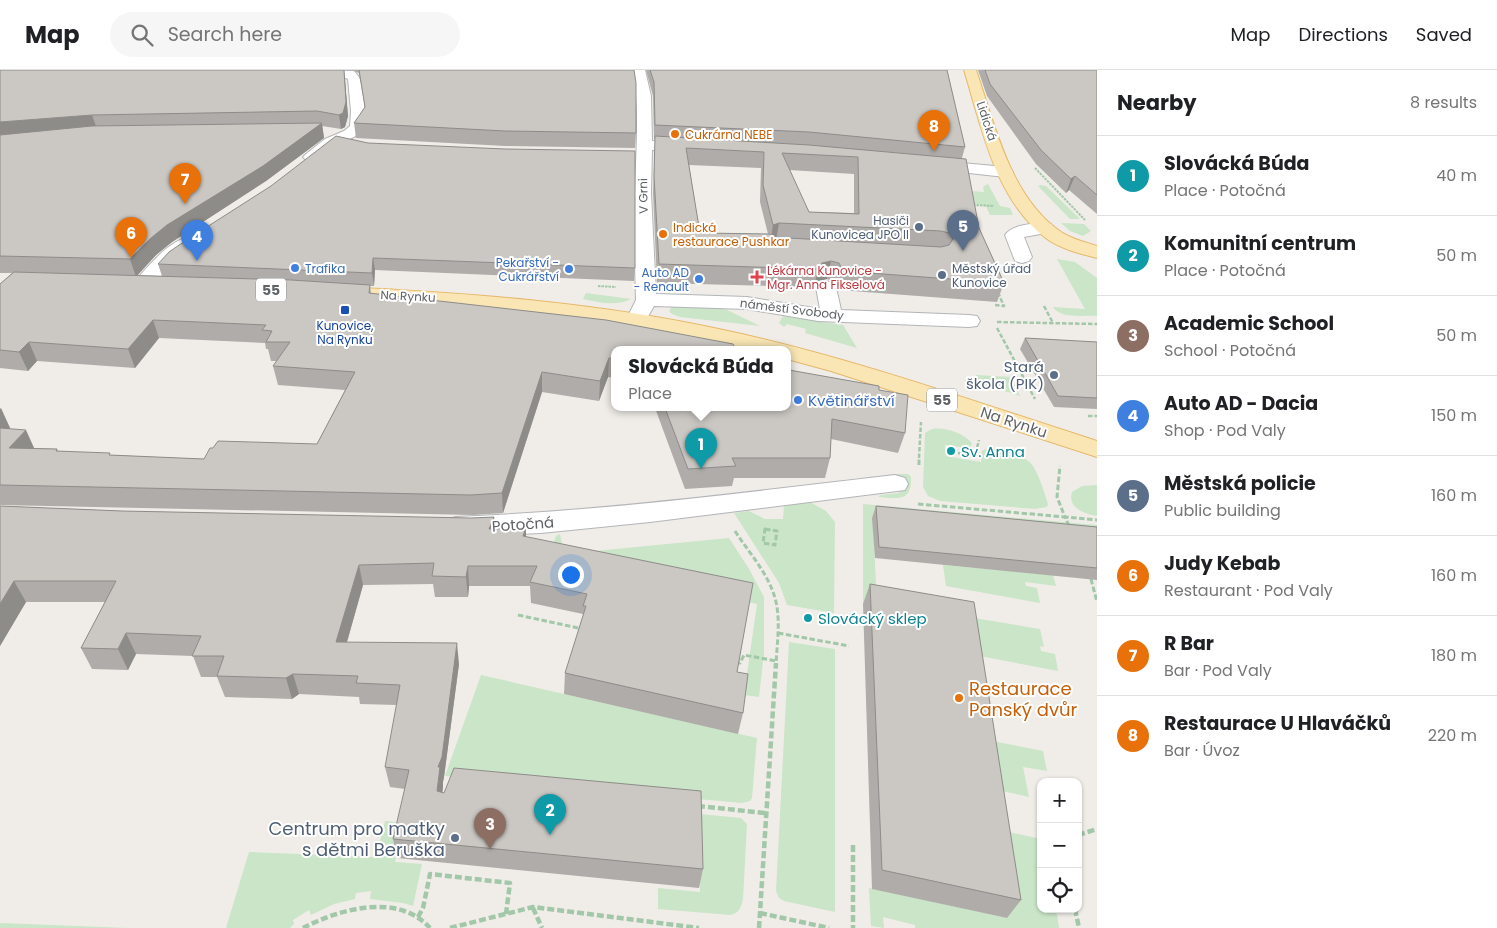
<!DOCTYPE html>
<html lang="en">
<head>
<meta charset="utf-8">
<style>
	:root { --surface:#fff; --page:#f6f6f6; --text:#202124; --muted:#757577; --line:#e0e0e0; --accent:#db4246 }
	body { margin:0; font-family:Poppins,sans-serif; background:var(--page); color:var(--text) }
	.controls { position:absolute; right:15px; bottom:15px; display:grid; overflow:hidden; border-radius:10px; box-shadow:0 1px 4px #0004 }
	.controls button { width:45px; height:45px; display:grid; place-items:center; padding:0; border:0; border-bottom:1px solid var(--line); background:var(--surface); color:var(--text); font:25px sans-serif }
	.you { position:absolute; left:570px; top:504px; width:18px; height:18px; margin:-12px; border:4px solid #fff; border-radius:50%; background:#1a73e8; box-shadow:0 0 0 8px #1a73e833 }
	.badge { display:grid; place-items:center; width:32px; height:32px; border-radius:50%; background:var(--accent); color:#fff; font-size:16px; font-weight:700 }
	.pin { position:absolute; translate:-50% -41px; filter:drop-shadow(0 1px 2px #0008) }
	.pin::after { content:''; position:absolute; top:26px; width:18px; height:15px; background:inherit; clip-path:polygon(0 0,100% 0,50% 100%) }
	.popup { position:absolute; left:611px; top:276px; width:180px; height:65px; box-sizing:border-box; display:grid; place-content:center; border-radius:10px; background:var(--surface); filter:drop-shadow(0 1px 4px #0005); font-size:16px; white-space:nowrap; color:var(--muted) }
	.popup b { font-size:19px; color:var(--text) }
	.popup::after { content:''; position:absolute; left:50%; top:100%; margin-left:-10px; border:10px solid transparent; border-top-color:var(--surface) }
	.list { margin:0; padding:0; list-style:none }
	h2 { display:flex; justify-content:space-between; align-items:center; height:65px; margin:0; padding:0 20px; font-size:21px }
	h2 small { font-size:16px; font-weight:400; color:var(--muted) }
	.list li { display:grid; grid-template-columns:32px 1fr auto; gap:15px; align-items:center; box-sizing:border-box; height:80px; padding:0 20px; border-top:1px solid var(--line) }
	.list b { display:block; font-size:19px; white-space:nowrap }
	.list p { margin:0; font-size:16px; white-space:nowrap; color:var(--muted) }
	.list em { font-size:16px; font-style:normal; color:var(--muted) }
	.icon { flex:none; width:28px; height:28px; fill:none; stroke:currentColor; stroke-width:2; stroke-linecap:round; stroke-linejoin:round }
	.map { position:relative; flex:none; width:1097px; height:858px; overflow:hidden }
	header { display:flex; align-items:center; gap:30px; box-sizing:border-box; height:70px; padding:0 25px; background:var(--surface); border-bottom:1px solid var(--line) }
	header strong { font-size:24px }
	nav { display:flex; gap:28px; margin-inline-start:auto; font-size:18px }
	.search { width:350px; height:45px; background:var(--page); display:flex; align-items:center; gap:12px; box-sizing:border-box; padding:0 18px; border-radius:28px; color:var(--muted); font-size:19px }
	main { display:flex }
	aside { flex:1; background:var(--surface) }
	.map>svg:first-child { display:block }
	.green { fill:#cae5c7 }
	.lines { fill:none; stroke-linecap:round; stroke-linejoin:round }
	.minor-casing { stroke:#b3b5b8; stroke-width:2 }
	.major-casing { stroke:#e6b76a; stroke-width:2 }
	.path-far3 { stroke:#a2c7a9; stroke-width:2; stroke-dasharray:2.5 1; stroke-linecap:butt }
	.path-far2 { stroke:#a2c7a9; stroke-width:2.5; stroke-dasharray:4.5 2; stroke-linecap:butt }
	.path-far1 { stroke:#a2c7a9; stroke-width:3; stroke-dasharray:5.5 2.5; stroke-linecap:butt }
	.path { stroke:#a2c7a9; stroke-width:4.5; stroke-dasharray:7 3; stroke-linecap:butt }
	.minor { fill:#fff; fill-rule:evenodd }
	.major { fill:#f9e6b4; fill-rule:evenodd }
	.wall { fill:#afaca9; fill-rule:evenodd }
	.shaded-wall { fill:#8e8c89 }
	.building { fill:#cbc8c4; stroke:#8e8c89; fill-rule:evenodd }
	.food-dot { fill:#e8710a; stroke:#fff; stroke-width:2 }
	.service-dot { fill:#5c6f8a; stroke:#fff; stroke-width:2 }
	.shop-dot { fill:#3f7fe0; stroke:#fff; stroke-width:2 }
	.health-dot { fill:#e0444e; stroke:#fff; stroke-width:2 }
	.transit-dot { fill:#1a4fb4; stroke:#fff; stroke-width:2 }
	.culture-dot { fill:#0f9aa8; stroke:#fff; stroke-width:2 }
	.labels { text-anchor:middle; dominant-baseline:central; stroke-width:4; stroke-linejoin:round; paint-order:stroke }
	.far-street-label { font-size:12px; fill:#5f6366; stroke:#fff }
	.far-food-label { font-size:12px; fill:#c56008; stroke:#fff; text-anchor:start }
	.far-service-label { font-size:12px; fill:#4e5e75; stroke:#fff; text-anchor:end }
	.far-shop-label { font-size:12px; fill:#366cbe; stroke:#fff; text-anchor:end }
	.far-health-label { font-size:12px; fill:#be3a42; stroke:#fff; text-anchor:start }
	.far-transit-label { font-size:12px; fill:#164399; stroke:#fff }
	.shield { fill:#fff; stroke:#8f9294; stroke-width:1 }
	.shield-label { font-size:14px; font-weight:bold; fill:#5f6366 }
	.service-label { font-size:15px; fill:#4e5e75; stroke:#fff; text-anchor:end }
	.shop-label { font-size:15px; fill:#366cbe; stroke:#fff; text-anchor:start }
	.street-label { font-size:15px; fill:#5f6366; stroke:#fff }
	.culture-label { font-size:15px; fill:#0d838f; stroke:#fff; text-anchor:start }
	.near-food-label { font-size:18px; fill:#c56008; stroke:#fff; text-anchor:start }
	.near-service-label { font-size:18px; fill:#4e5e75; stroke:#fff; text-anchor:end }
</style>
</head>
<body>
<header>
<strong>Map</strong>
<div class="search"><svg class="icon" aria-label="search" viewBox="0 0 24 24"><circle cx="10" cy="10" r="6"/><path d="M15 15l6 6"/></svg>Search here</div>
<nav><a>Map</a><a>Directions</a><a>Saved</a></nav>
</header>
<main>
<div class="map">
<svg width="1097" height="858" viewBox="0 0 1097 858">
	<rect width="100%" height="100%" fill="#f0ede8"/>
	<!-- green -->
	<g class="green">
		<polygon points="988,114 1000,136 1010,138 1013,145 990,145 986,136 974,134 972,121 984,122 983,117"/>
		<polygon points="1041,115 1046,116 1080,149 1070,149 1038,116"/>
		<polygon points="1061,153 1084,154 1091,161 1083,166 1070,161"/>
		<path d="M 1057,189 L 1075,192 L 1097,208 L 1097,246 C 1084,245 1060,249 1053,237 L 1085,239 Z"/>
		<path d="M 586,223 L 631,229 C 616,237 598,232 583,229 Z"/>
		<polygon points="675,236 723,238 760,256 680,247 672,244 669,241 672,237"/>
		<polygon points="783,246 843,255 857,278 805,263 806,259 787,254 784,257 779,253"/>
		<polygon points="976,305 1011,307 1020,326 973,311"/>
		<path d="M 932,359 C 945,357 963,363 972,373 L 971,376 L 968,378 L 945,375 L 946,386 L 981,392 L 982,381 C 996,372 1024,384 1033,396 C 1040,407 1044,422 1048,434 L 1047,437 L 1035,439 L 940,431 L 928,426 L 923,417 L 925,363 Z"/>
		<path d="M 894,404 L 908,404 L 911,407 C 912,433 897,428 878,427 L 881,425 L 899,423 L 900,420 L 892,405 Z"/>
		<path d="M 1097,415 L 1097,446 C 1085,444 1067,438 1072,422 L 1082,416 Z"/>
		<polygon points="810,432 826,441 835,452 834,543 787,535 779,513 734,443 749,441 765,449 783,449 784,436 786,434"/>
		<polygon points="863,434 1097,455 1097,468 873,448 877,537 863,534"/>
		<polygon points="560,464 564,484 729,468 749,499 764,527 764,583 759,627 744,625 757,534 547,490 556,466"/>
		<polygon points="943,495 1053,505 1056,516 1025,512 1026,516 1037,518 1040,533 946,516"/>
		<polygon points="974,548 1040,559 1044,577 1040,576 1041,581 1055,584 1058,601 980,586"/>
		<polygon points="789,572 835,579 835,842 784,831 779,828 776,821"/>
		<polygon points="481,605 757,668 752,728 750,731 742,733 445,706"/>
		<polygon points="982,669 1043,681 1047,701 1023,697 1029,727 989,718"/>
		<path d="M 700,744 L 741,748 L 747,754 L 743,829 C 741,838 739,843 730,845 L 658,839 L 658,818 L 700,822 Z"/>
		<polygon points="385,751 404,753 395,792 422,794 413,836 403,833 370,829 371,821 356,823 355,829 334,834 311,845 309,840 293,850 294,854 290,858 226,858 249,782 376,787"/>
		<polygon points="995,759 1041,769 1041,839 1056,839 1059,858 915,858 915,855 883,847 884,858 871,856 869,818 1007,848"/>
		<polygon points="0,853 128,858 0,858"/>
	</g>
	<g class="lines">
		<!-- minor casing -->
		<g class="minor-casing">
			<g id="minor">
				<path d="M 273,0 L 354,1 C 367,13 365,41 364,57 L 354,67 L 335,75 L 316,90 L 306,90 L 303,87 L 306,84 L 325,69 L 344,61 L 350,56 L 351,41 L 348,9 L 343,7 L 279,4 Z"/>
				<path d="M 633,0 L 645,0 L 651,26 L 652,71 L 690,72 L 695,74 L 698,77 L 695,80 L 690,82 L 652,80 L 651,123 L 656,224 L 747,227 L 820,239 L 816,217 L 819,213 L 826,211 L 833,213 L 836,217 L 841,240 L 969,245 L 977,246 L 980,251 L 977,256 L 969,257 L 818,251 L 747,239 L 654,236 L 646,250 L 639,252 L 632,250 L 628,246 L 636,230 C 635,194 634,158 635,122 C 636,81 640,41 633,0 Z"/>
				<polygon points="930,90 1005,97 1011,99 1013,102 1011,105 1005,107 924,98 922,95 924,92"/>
				<path d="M 1045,153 L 1051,154 L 1054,158 L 1051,162 L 1024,167 L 1032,187 L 1029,191 L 1022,193 L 1015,191 L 1005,165 C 1013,154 1032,154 1045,153 Z"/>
				<path d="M 188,167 L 195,169 L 197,173 L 172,194 L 148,220 L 141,222 L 134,220 L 131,216 L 134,212 C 149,196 166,173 188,167 Z"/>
				<path d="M 895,405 L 905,408 L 908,414 L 905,420 L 650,452 L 541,463 L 456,467 L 446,464 L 442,457 L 446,450 L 456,447 C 603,441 749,422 895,405 Z"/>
			</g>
		</g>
		<!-- major casing -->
		<g class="major-casing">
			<g id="major">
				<path d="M 964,0 L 976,0 C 995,55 1010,127 1061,162 C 1072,169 1085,172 1097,176 L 1097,188 C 1081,184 1061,179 1047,169 C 995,130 982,58 964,0 Z"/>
				<path d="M 341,217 C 471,223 601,233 728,261 C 853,288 975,332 1097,371 L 1097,387 L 831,301 L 787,289 L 787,280 L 754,280 L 672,263 L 563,246 L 452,235 L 334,227 L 331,223 L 334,219 Z"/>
			</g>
		</g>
		<!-- path-far3 -->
		<g class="path-far3">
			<polyline points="1035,98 1085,150"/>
			<polyline points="973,135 994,136"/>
			<polyline points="598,216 616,217"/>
			<polyline points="998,222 1000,226"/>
		</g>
		<!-- path-far2 -->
		<g class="path-far2">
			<polyline points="995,235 1004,236 999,225"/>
			<polyline points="1044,236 1053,253"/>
			<polyline points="997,252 1097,254"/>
			<polyline points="997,258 1035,329"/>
			<polyline points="1088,346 1097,346"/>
			<polyline points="958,383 975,386 979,370"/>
			<polyline points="919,388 921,352"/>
		</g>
		<!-- path-far1 -->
		<g class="path-far1">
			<polyline points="919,395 919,387"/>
			<polyline points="918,434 1065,447 1057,427 1060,396"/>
			<polyline points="1069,456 1065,447 1097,450"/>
			<polygon points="765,459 777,461 775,475 763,473"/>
			<path d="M 735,461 C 749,483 768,503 775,528 C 781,549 777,573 776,595"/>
			<polyline points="1091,509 1097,532"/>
			<polyline points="518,545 583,559"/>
			<polyline points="778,563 849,576"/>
			<polyline points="735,592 740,593 744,585 776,591"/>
		</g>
		<!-- path -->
		<g class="path">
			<polyline points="698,736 765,743"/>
			<polyline points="1078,765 1097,759"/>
			<polyline points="853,775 853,858"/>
			<polyline points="533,838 542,858"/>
			<polyline points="1075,839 1079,858"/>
			<polyline points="760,843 829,858"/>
			<polyline points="418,847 423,838 430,804 510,813 506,844"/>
			<path d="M 303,858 C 339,839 398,822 430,858"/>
			<polyline points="450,858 533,837 699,858"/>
			<polyline points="759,858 776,593"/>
		</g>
		<!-- minor -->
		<use href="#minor" class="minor"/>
		<!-- major -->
		<use href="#major" class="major"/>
	</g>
	<!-- wall -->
	<g class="wall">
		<polygon points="0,0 345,10 348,46 345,57 341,59 322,56 324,68 266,111 172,172 156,185 137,205 162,206 158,194 188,169 635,198 634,211 375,200 374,216 370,216 371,223 615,280 615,308 608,307 599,331 542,322 503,443 473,445 0,435 0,338 10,358 9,359 34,378 57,379 58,381 111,385 204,389 317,374 345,320 278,315 273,296 277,291 271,291 268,279 266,279 265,273 159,268 135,298 37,291 28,301 0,298 0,214 12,203 0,203"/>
		<polygon points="351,0 634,0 636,63 635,78 505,76 356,68 354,53 365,38 359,3"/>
		<path d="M 646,0 L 947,0 L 965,77 L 962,88 L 979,158 L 1004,213 L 997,232 L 839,220 L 834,212 L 827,209 L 818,211 L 814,217 L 657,213 L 653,123 L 655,69 L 654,69 L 653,26 ZM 689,95 L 761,98 L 760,132 L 768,164 L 700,163 ZM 789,100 L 854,104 L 854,143 L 809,142 Z"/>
		<polygon points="978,0 1097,0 1097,144 1069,120 1066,123 1036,94 987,26"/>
		<polygon points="1025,268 1097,272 1097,339 1054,337 1020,279"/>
		<polygon points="789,300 879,320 905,363 898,383 831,369 830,388 825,408 734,408 732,416 685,419 655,338 787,338"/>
		<polygon points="0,436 122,441 471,448 494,447 495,459 526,458 526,467 737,602 743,643 738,664 564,624 565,603 583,548 583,544 531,533 530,516 469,516 468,527 435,527 433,514 363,515 347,572 459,594 444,707 443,712 443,717 442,723 703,799 699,818 397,788 393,769 405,719 390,717 385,697 397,635 360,634 359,627 299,624 292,629 225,627 217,607 201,607 193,586 136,584 128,600 92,599 81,578 105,532 26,532 0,576"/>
		<polygon points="876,436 1097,457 1097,510 875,488 872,448"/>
		<polygon points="870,514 1021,830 1007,848 872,819 863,534"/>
	</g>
	<!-- shaded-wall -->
	<g class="shaded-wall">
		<polygon points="344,0 348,46 345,57 341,59 339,45"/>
		<polygon points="92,45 97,59 0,67 0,52"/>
		<polygon points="322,53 324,68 266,111 172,172 156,185 136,207 130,189 151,168 167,155"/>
		<polygon points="1075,106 1069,120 1066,123 1071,109"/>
		<polygon points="779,153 776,171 770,173 773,155"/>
		<polygon points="373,188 375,200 374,216 372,203"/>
		<polygon points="831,191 827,209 818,211 814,217 818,199 822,193"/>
		<polygon points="153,250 159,268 135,298 128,279"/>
		<polygon points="29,272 37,291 28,301 19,282"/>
		<polygon points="609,288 608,307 599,331 600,311"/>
		<polygon points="542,302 542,322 503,443 502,423"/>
		<polygon points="1,338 10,358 0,369 0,339"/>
		<polygon points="26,360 35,380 9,378"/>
		<polygon points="494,447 495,467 489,459"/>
		<polygon points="526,458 526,478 523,466"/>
		<polygon points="359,495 363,515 341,593 336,572"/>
		<polygon points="468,496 469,516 468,527 466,507"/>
		<polygon points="14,511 26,532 0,576 0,534"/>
		<polygon points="126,563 136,584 128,600 118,579"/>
		<polygon points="457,573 459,594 444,707 443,712 443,717 440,741 437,721 438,697"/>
		<polygon points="293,604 299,624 292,629 286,608"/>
	</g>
	<!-- building -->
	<g class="building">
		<polygon points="0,0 344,0 346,32 343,43 339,45 317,41 92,45 0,52"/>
		<polygon points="359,0 634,0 636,13 636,63 505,61 354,53 365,37"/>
		<polygon points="650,0 947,0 965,77 809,62 655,55 654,12"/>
		<polygon points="985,0 1097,0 1097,125 1075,106 1071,109 1041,80 990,14"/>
		<polygon points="322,53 263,96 167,155 151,168 130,189 0,186 0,65 92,56"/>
		<polygon points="336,66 368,73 505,79 635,81 635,198 373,188 372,203 158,194 169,182 188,169 271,116"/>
		<path d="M 655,66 L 809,75 L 966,89 L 979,158 L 1004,213 L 843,201 L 839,193 L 831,191 L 822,193 L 818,199 L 659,194 L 654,106 ZM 686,78 L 764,82 L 763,115 L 773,155 L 779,153 L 941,161 L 949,163 L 953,169 L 949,175 L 941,177 L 772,167 L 770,164 L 700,163 ZM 782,83 L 858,87 L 859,144 L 809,142 Z"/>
		<polygon points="14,202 291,210 370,215 369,223 606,250 733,274 736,280 615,280 615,289 609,288 600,311 542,302 502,423 471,425 0,415 0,358 26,360 9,378 57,379 56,381 110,383 109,385 204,389 210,378 213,378 218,371 317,374 355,302 273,296 290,272 266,272 272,261 262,260 266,255 153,250 128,279 29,272 19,282 0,280 0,214"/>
		<polygon points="1025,268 1097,272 1097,328 1058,326"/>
		<polygon points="787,294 790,295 789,300 879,316 879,320 908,325 905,363 832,349 830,388 732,388 736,396 688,399 665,338 787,338"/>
		<polygon points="0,436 122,441 471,448 494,447 489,459 526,458 523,466 753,513 737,602 748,604 743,643 565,603 586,536 583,536 587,524 530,512 537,496 468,496 466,507 432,506 434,493 359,495 336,572 457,573 442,687 438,697 440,697 437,721 444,723 454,698 701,721 703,799 393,769 409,700 385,697 400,615 356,613 358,606 293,604 286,608 217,606 224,586 192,586 201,566 126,563 118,579 81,578 116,511 14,511 0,534"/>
		<polygon points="876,436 1097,457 1097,498 879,477"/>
		<polygon points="870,514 974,532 1021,830 882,800"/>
	</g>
	<!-- markers -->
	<g class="food-dot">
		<circle cx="675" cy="64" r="5"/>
		<circle cx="663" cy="164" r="5"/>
		<circle cx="959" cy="628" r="5"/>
	</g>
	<g class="service-dot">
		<circle cx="919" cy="157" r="5"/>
		<circle cx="942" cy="205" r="5"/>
		<circle cx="1054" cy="305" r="5"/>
		<circle cx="455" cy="768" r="5"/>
	</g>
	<g class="shop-dot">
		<circle cx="295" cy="198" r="5"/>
		<circle cx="569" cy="199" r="5"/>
		<circle cx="699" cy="209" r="5"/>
		<circle cx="798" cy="330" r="5"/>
	</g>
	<path class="health-dot" d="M754.5 199.5h5v5h5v5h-5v5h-5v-5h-5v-5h5z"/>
	<rect class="transit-dot" x="340" y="235" width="10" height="10" rx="2.5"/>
	<g class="culture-dot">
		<circle cx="951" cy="381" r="5"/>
		<circle cx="808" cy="548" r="5"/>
	</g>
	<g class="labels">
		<!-- far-street labels -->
		<g class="far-street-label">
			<text transform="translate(987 51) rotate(72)">Lidická</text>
			<text transform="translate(643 126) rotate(-91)">V Grni</text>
			<text transform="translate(408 226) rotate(3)">Na Rynku</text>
			<text transform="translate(792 239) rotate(7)">náměstí Svobody</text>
		</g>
		<!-- far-food labels -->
		<g class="far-food-label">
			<text x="685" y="64">Cukrárna NEBE</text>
			<text x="673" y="157">Indická<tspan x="673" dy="14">restaurace Pushkar</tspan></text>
		</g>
		<!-- far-service labels -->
		<g class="far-service-label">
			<text x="909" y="150">Hasiči<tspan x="909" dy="14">Kunovicea JPO II</tspan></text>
			<text x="952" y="198" text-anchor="start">Městský úřad<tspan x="952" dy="14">Kunovice</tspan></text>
		</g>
		<!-- far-shop labels -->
		<g class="far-shop-label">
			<text x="559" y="192">Pekařství -<tspan x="559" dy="14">Cukrářství</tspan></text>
			<text x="305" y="198" text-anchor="start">Trafika</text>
			<text x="689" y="202">Auto AD<tspan x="689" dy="14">- Renault</tspan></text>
		</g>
		<!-- far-health labels -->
		<g class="far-health-label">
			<text x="767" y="200">Lékárna Kunovice -<tspan x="767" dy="14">Mgr. Anna Fikselová</tspan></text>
		</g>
		<!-- far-transit labels -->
		<g class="far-transit-label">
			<text x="345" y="255">Kunovice,<tspan x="345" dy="14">Na Rynku</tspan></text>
		</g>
		<!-- shield labels -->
		<g class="shield">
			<rect x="256" y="208.5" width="30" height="23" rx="4"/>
			<rect x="927" y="318.5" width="30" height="23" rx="4"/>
		</g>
		<g class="shield-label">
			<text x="271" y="220">55</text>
			<text x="942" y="330">55</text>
		</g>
		<!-- service labels -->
		<g class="service-label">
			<text x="1044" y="296">Stará<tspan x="1044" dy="17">škola (PIK)</tspan></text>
		</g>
		<!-- shop labels -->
		<g class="shop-label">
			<text x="808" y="330">Květinářství</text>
		</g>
		<!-- street labels -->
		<g class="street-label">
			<text transform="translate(1014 352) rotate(18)">Na Rynku</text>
			<text transform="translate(523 454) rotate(-4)">Potočná</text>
		</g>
		<!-- culture labels -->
		<g class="culture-label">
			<text x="961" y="381">Sv. Anna</text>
			<text x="818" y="548">Slovácký sklep</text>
		</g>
		<!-- near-food labels -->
		<g class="near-food-label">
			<text x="969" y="618">Restaurace<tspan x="969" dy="21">Panský dvůr</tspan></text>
		</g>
		<!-- near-service labels -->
		<g class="near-service-label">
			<text x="445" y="758">Centrum pro matky<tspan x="445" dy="21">s dětmi Beruška</tspan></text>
		</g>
	</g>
</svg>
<div class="controls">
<button>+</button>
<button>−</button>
<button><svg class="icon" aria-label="locate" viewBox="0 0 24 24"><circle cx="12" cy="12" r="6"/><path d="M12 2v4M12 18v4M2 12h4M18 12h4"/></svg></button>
</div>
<div class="you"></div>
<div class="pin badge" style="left:701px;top:399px;background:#0f9aa8">1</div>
<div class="popup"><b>Slovácká Búda</b>Place</div>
<div class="pin badge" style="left:550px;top:765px;background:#0f9aa8">2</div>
<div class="pin badge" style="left:490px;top:779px;background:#8d6e63">3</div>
<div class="pin badge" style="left:197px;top:191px;background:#3f7fe0">4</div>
<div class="pin badge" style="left:963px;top:181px;background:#5c6f8a">5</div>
<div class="pin badge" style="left:131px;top:188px;background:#e8710a">6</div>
<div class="pin badge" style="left:185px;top:134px;background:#e8710a">7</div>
<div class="pin badge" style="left:934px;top:81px;background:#e8710a">8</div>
</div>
<aside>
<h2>Nearby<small>8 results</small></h2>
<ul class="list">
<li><span class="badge" style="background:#0f9aa8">1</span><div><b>Slovácká Búda</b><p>Place · Potočná</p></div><em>40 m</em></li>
<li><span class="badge" style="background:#0f9aa8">2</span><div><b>Komunitní centrum</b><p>Place · Potočná</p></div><em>50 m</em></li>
<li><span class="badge" style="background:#8d6e63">3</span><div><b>Academic School</b><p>School · Potočná</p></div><em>50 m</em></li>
<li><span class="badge" style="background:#3f7fe0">4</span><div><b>Auto AD - Dacia</b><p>Shop · Pod Valy</p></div><em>150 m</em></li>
<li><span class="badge" style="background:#5c6f8a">5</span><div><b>Městská policie</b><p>Public building</p></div><em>160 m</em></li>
<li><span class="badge" style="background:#e8710a">6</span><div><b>Judy Kebab</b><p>Restaurant · Pod Valy</p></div><em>160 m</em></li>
<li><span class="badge" style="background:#e8710a">7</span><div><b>R Bar</b><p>Bar · Pod Valy</p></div><em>180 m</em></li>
<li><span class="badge" style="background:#e8710a">8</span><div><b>Restaurace U Hlaváčků</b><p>Bar · Úvoz</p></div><em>220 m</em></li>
</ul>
</aside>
</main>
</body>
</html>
